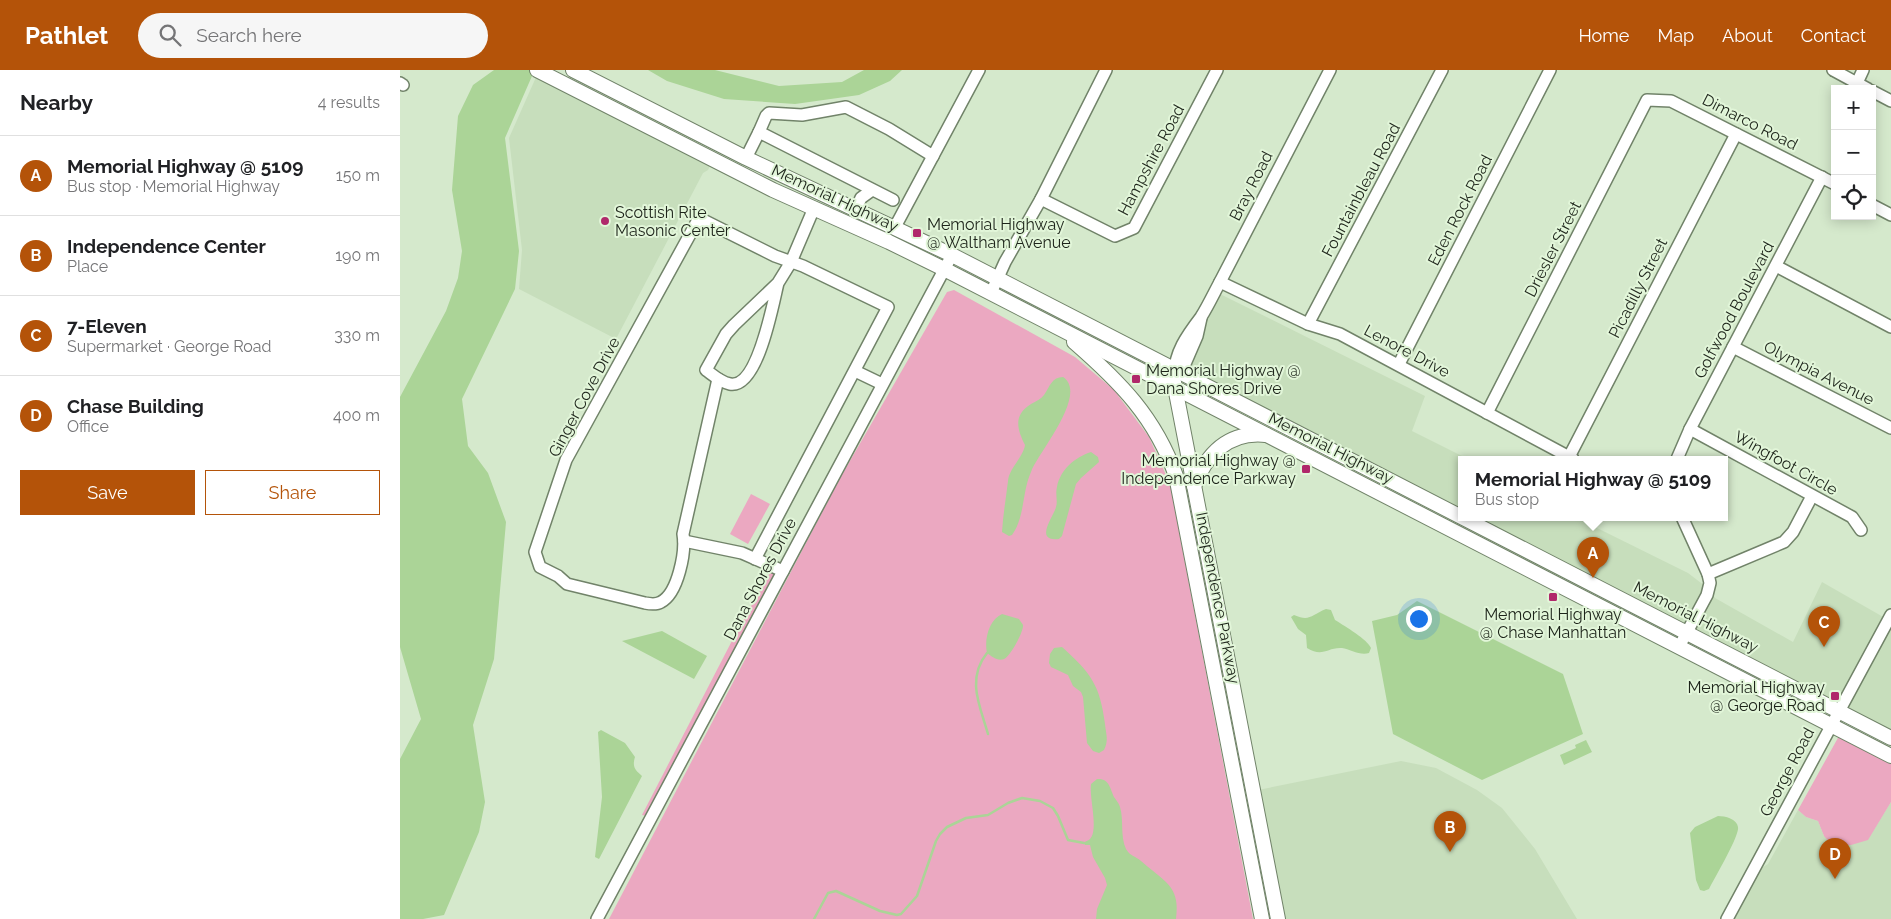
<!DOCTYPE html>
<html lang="en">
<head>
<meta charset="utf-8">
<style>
	:root { --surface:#fff; --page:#f6f6f6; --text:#202124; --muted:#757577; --line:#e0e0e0; --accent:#b45309 }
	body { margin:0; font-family:Raleway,sans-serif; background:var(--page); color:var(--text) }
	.controls { position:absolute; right:15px; top:15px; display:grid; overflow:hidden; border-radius:0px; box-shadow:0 2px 12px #0003 }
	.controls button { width:45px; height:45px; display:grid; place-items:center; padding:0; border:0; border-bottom:1px solid var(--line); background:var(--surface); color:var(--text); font:25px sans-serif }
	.you { position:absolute; left:1018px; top:548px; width:18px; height:18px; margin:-12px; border:4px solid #fff; border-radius:50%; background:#1a73e8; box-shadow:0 0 0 8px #1a73e833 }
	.badge { display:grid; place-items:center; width:32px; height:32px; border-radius:50%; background:var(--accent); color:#fff; font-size:16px; font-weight:700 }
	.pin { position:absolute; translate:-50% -41px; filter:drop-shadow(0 1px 2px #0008) }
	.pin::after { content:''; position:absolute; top:26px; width:18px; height:15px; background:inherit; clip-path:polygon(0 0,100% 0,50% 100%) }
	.popup { position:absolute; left:1058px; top:386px; width:270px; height:65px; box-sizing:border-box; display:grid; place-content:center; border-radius:0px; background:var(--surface); filter:drop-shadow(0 1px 4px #0005); font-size:16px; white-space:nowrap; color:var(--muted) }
	.popup b { font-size:19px; color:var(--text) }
	.popup::after { content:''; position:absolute; left:50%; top:100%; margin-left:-10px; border:10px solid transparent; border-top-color:var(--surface) }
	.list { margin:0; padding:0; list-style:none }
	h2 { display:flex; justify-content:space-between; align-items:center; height:65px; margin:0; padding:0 20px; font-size:21px }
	h2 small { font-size:16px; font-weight:400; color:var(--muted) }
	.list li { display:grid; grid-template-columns:32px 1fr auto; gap:15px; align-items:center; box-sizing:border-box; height:80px; padding:0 20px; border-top:1px solid var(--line) }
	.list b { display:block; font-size:19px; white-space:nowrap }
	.list p { margin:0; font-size:16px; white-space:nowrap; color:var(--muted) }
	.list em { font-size:16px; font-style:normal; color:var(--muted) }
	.actions { display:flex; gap:10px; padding:15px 20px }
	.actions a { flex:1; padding:11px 0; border:1px solid var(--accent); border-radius:0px; text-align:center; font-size:18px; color:var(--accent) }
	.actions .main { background:var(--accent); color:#fff }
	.icon { flex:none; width:28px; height:28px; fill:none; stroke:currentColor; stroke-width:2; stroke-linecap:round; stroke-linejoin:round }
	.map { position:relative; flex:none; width:1491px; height:849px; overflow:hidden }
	header { display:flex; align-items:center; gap:30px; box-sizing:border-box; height:70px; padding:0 25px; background:var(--accent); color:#fff }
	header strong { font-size:24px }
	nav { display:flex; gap:28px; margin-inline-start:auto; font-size:18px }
	.search { width:350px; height:45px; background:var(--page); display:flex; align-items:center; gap:12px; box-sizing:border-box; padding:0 18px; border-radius:28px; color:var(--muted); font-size:19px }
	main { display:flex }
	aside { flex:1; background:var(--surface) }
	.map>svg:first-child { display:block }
	.built { fill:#c7debc }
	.green { fill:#eba8c1 }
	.water { fill:#abd497 }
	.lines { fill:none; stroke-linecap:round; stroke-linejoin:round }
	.stream { stroke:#abd497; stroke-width:2.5 }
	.minor-casing { stroke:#718369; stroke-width:14 }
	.major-casing { stroke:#718369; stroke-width:16 }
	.minor { stroke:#fff; stroke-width:11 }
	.major { stroke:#fff; stroke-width:14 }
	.poi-dot { fill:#b0286b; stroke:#e2f6d9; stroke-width:2 }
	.labels { text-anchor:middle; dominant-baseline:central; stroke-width:4; stroke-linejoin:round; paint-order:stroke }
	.street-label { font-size:16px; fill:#1d241a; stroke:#e2f6d9 }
	.poi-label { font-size:16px; fill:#1d241a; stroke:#e2f6d9; text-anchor:start }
</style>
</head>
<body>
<header>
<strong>Pathlet</strong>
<div class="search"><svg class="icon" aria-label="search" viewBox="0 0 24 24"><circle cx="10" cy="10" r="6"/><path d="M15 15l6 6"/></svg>Search here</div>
<nav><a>Home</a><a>Map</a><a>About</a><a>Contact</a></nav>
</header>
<main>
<aside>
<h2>Nearby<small>4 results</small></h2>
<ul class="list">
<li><span class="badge">A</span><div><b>Memorial Highway @ 5109</b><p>Bus stop · Memorial Highway</p></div><em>150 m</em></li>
<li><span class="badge">B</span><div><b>Independence Center</b><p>Place</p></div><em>190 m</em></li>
<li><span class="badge">C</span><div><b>7-Eleven</b><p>Supermarket · George Road</p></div><em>330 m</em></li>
<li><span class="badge">D</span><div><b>Chase Building</b><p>Office</p></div><em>400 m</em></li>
</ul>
<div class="actions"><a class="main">Save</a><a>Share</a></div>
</aside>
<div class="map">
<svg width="1491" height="849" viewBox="0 0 1491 849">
	<rect width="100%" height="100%" fill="#d5e9cc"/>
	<!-- built -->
	<g class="built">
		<polygon points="137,5 311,94 308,100 303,103 216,269 119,219 122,180 109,68"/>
		<polygon points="818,223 1025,326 1012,361 1068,389 1062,389 1062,441 787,300 805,248"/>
		<polygon points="1072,447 1180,447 1197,458 1288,503 1305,516 1285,556"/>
		<polygon points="1422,512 1485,548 1437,634 1292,560 1312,524 1315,528 1393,572"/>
		<polygon points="1491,554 1491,662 1445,638"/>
		<polygon points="1001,691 1036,698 1077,720 1102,738 1135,779 1177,849 882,849 858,720"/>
		<polygon points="1491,732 1491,849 1332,849 1358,800 1368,794 1398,740 1406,747 1418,751 1424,766 1468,769"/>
	</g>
	<!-- green -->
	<g class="green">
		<polygon points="554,220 675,287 714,320 749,367 770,414 853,849 209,849 439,410 547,222"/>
		<polygon points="351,424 370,434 348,474 330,464"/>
		<polygon points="371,501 377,503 247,746 242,745 336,563"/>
		<polygon points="1439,666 1491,694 1491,732 1468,770 1451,775 1432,775 1424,766 1418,751 1406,747 1398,740"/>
	</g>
	<!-- water -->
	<g class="water">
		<polygon points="94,0 136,0 132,6 105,68 119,181 115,219 62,329 68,376 88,403 106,452 94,589 73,655 85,732 79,762 44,845 23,849 0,849 0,689 21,649 0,577 0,327 46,241 58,208 62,181 52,120 58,46 73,15"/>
		<polygon points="248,0 315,0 379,16 442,12 464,0 502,0 490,11 459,25 395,34 324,29 267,11"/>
		<path d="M 663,307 C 689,324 638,383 631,402 C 622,422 625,447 612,465 L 609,466 L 602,462 C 603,445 606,428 608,411 C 609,398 623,388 625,375 C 617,359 613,345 631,334 C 636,331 641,329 644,325 C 650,316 652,307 663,307 Z"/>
		<path d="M 691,382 L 698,387 L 699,392 L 681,408 L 676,414 L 662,466 L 659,469 C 633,472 654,446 656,437 C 658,431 655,424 657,417 C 660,400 675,387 691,382 Z"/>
		<polygon points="1017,531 1163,604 1183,664 1082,710 993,664 972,551 997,545"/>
		<path d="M 926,539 L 931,540 L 935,550 C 946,557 967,569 971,578 L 969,583 C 960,586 950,579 942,578 C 927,577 923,588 907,578 L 906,565 L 898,559 L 891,547 L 894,545 C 910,552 911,545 926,539 Z"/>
		<path d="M 602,544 L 619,549 C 620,551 622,553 623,555 C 624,561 610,587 604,589 C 598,592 591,586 587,583 C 584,569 589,550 602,544 Z"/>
		<polygon points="262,561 307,586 294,609 222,571"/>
		<path d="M 662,577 C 691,603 700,615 705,654 C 706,665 709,670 704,680 L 699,683 L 693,681 L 687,673 L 683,627 L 681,622 L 673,616 L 668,605 L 651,597 L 649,593 L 650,584 L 654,578 Z"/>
		<path d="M 201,660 L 225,673 L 235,687 C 232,697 235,700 242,706 L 199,789 L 195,787 L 202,727 L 198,662 Z"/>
		<polygon points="1186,670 1192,682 1164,695 1160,685 1176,678 1175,675"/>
		<path d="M 697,709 C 709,708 710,718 714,727 C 716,730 719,733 720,737 C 724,750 720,766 726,779 C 730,786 735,786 741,791 C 763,811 781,815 776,849 L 696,849 L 697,839 L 707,815 L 705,808 L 693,787 L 690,775 L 685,775 L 684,773 C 685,771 688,771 690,769 C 699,760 689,728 691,714 Z"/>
		<path d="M 1318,746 C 1325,746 1337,749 1338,757 C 1340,765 1314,809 1309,819 L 1304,821 L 1300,820 L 1296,810 L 1290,763 L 1295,757 Z"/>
	</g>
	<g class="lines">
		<!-- stream -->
		<g class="stream">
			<path d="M 587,583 C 566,609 580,636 588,664"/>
			<polyline points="414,849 428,823 436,821 480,841 497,845 501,844 517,826 536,771 540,764 547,757 566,748 588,745 608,733 622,728 640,731 653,738 658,746 668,770 684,773"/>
		</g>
		<!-- minor casing -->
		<g class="minor-casing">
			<g id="minor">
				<polyline points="1433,0 1468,19"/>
				<polyline points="0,13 3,15"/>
				<polyline points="1457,13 1463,0"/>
				<polyline points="1472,21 1491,31"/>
				<polyline points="359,62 366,46 369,43 402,45 446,37 489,59 533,86"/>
				<polyline points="346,88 359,62 493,130"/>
				<polyline points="641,129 715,166 734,158 817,0"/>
				<polyline points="1472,135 1491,145"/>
				<polyline points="456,139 461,128 472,120"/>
				<polyline points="495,157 579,0"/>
				<polyline points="1376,196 1491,257"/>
				<polyline points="820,212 908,254 940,264 1173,389"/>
				<path d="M 378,213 C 373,233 358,319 330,314 C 320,312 313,305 306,300 L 326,264 L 334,255 L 378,213 L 391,192 L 414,138"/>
				<polyline points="591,223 605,192 641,129 706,0"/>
				<polyline points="908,254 1042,0"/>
				<polyline points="1333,277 1491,358"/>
				<polyline points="999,294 1150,0"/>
				<polyline points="455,301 482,314"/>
				<polyline points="781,303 797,266 801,248"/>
				<path d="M 775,307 C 773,284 788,264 801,247 C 808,236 814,223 820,212 L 930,0"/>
				<path d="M 318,309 L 283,464 C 286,482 278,523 261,532 C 256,535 250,534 245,533 L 167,514 L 158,506 L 140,497 L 135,482 L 166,390 L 299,148 L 375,186 L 403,196 L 488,237 L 355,489"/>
				<polyline points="1087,343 1247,30 1271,31 1435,114"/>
				<polyline points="1290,359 1452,447 1461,460"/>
				<polyline points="1169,387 1336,64"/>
				<polyline points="1277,389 1290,359 1422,107"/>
				<polyline points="284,471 342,483 383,501"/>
				<polyline points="1308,504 1384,472 1393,462 1412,426"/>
				<polyline points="1279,577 1307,525 1310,513 1308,504 1282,447"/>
				<polyline points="197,849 552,185"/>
				<polyline points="1327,849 1491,545"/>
			</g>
		</g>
		<!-- major casing -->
		<g class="major-casing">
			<g id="major">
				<polyline points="137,0 373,120 489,172 544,199 1491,686"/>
				<polyline points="173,0 346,88 552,185 1491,668"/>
				<path d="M 674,272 C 720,312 755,347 776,406 L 862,849"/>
				<polyline points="774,312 878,849"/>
				<path d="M 794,416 C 807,383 829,361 866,365"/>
			</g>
		</g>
		<!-- minor -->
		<use href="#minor" class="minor"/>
		<!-- major -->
		<use href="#major" class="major"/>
	</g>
	<!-- markers -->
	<g class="poi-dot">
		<circle cx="205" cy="151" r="5"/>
		<rect x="512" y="158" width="10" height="10" rx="2.5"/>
		<rect x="731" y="304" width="10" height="10" rx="2.5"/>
		<rect x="901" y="394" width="10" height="10" rx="2.5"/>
		<rect x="1148" y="522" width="10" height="10" rx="2.5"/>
		<rect x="1430" y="621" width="10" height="10" rx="2.5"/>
	</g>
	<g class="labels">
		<!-- street labels -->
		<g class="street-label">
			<text transform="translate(1350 52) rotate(27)">Dimarco Road</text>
			<text transform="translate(751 90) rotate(-62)">Hampshire Road</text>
			<text transform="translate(851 116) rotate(-63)">Bray Road</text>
			<text transform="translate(961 120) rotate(-62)">Fountainbleau Road</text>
			<text transform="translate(435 128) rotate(25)">Memorial Highway</text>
			<text transform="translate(1060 140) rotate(-63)">Eden Rock Road</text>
			<text transform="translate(1153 179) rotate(-63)">Driesler Street</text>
			<text transform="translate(1238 218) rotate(-63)">Picadilly Street</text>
			<text transform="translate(1334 240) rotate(-62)">Golfwood Boulevard</text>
			<text transform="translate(1007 281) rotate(28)">Lenore Drive</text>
			<text transform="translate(1419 303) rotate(27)">Olympia Avenue</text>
			<text transform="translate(184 327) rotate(-62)">Ginger Cove Drive</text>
			<text transform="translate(931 378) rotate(27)">Memorial Highway</text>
			<text transform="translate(1386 393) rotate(29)">Wingfoot Circle</text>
			<text transform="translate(360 509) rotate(-62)">Dana Shores Drive</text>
			<text transform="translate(818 528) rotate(79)">Independence Parkway</text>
			<text transform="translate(1296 547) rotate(27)">Memorial Highway</text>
			<text transform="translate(1387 702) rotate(-62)">George Road</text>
		</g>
		<!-- poi labels -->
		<g class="poi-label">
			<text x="215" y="142">Scottish Rite<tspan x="215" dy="18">Masonic Center</tspan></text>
			<text x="527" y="154">Memorial Highway<tspan x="527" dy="18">@ Waltham Avenue</tspan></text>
			<text x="746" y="300">Memorial Highway @<tspan x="746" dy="18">Dana Shores Drive</tspan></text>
			<text x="896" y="390" text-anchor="end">Memorial Highway @<tspan x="896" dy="18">Independence Parkway</tspan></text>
			<text x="1153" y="544" text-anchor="middle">Memorial Highway<tspan x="1153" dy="18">@ Chase Manhattan</tspan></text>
			<text x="1425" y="617" text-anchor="end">Memorial Highway<tspan x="1425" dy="18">@ George Road</tspan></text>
		</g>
	</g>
</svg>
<div class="controls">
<button>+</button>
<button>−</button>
<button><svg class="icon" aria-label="locate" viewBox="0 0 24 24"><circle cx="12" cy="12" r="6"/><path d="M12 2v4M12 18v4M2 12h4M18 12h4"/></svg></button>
</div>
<div class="you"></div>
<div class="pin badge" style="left:1193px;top:508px">A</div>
<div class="popup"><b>Memorial Highway @ 5109</b>Bus stop</div>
<div class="pin badge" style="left:1050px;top:782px">B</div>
<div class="pin badge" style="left:1424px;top:577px">C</div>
<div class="pin badge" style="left:1435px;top:809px">D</div>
</div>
</main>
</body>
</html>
